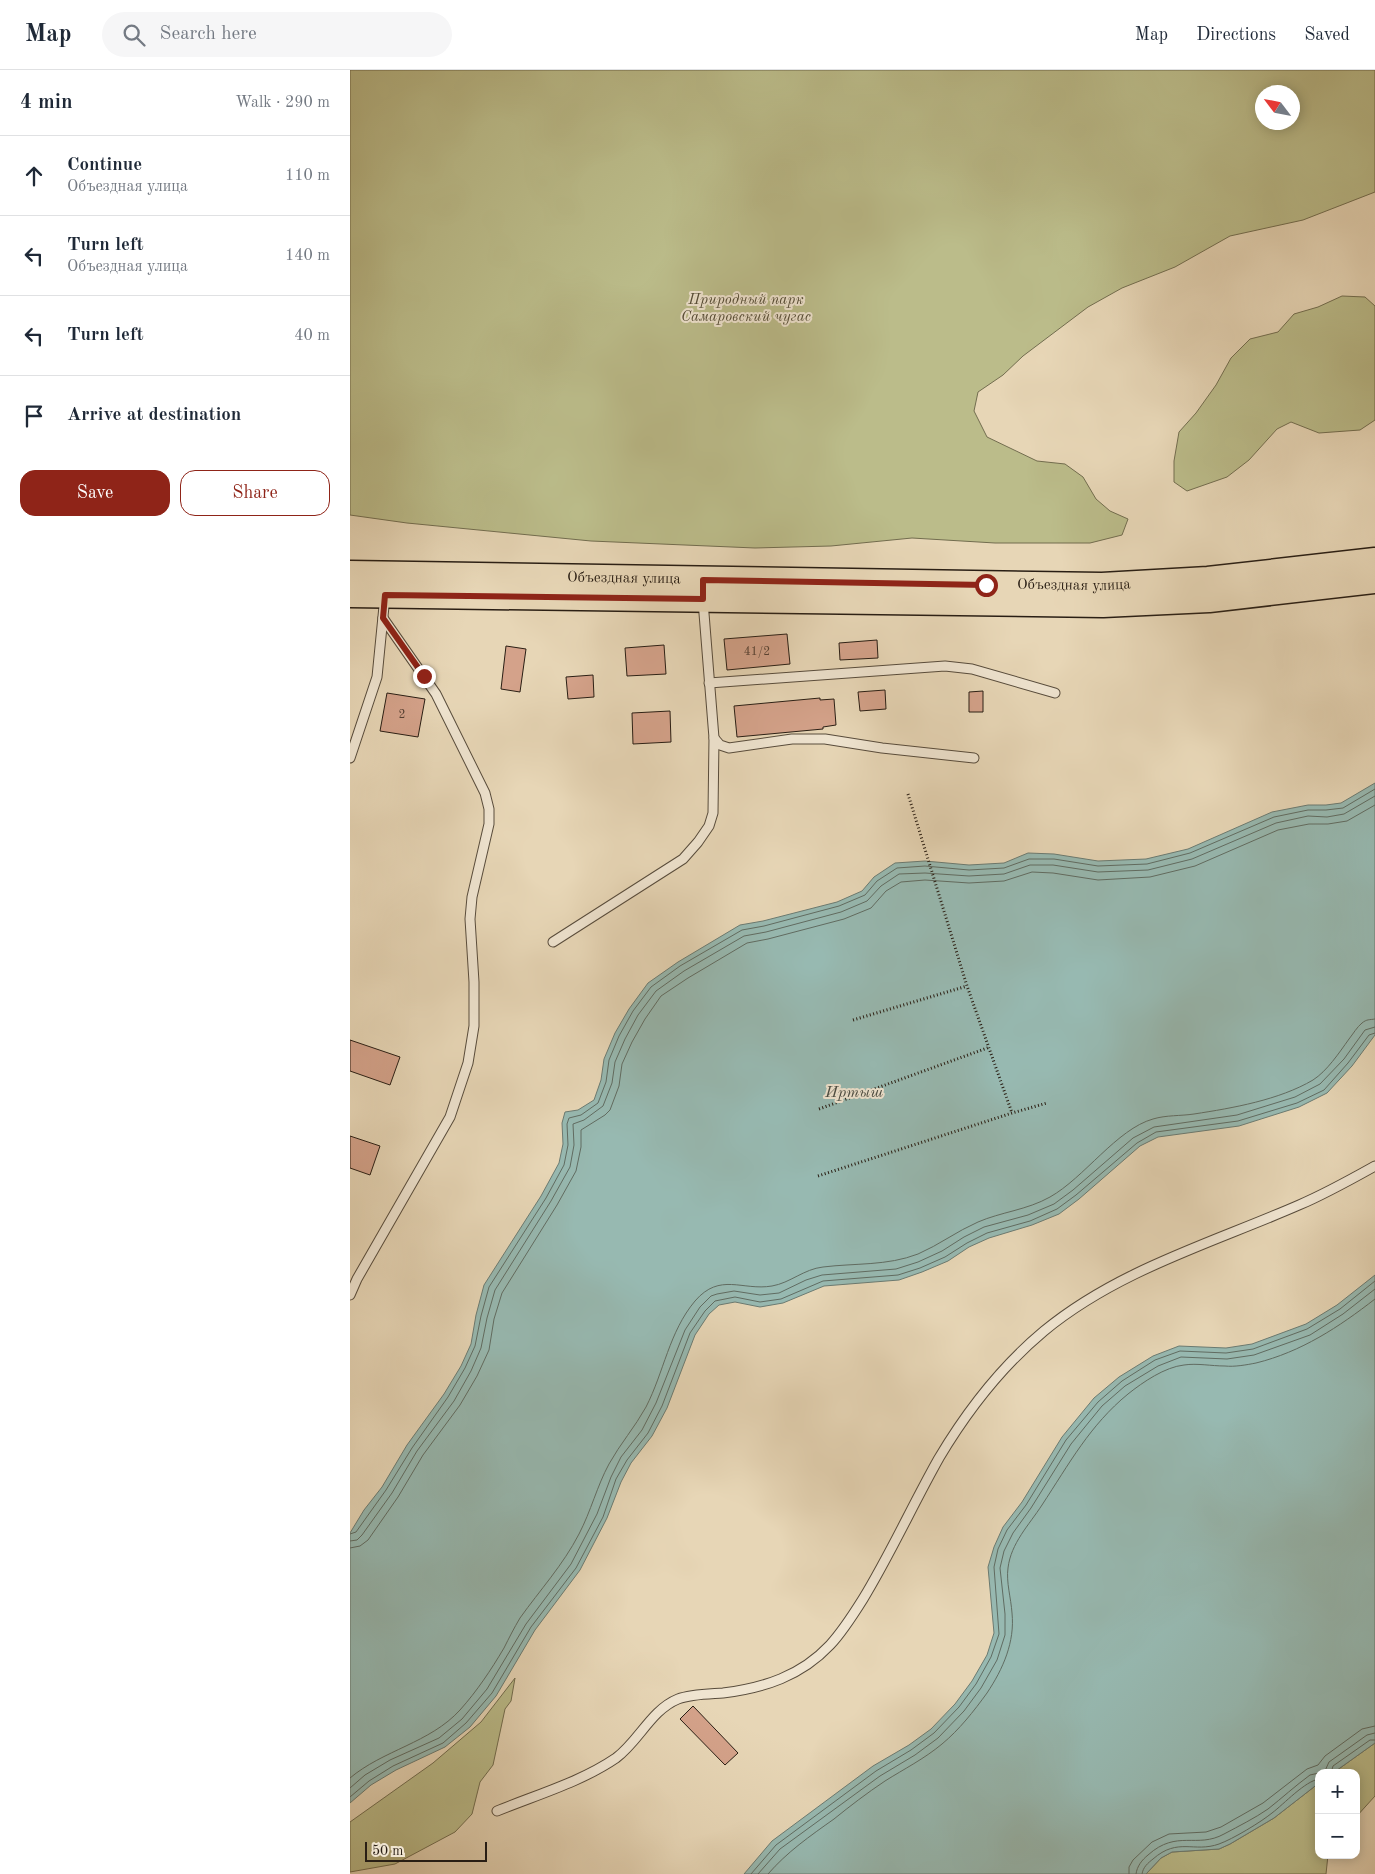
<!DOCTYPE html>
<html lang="en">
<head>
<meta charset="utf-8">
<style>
	:root { --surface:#fff; --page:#f6f6f7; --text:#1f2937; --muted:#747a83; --line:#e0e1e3; --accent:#8f2418 }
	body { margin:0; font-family:"Old Standard TT",serif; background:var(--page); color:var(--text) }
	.controls { position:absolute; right:15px; bottom:15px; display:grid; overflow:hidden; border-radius:10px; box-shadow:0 2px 12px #0003 }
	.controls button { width:45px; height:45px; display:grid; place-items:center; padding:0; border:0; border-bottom:1px solid var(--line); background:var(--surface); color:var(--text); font:25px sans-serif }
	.compass { position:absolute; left:905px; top:15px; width:45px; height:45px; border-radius:50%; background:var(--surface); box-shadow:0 2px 12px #0003; rotate:302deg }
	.scale { position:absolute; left:15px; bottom:12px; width:122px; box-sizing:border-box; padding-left:5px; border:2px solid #291e14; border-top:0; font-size:14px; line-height:18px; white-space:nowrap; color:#291e14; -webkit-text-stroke:4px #efe4d0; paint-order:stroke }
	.stop { position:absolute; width:15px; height:15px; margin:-11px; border:4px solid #8f2418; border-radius:50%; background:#fff }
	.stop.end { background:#8f2418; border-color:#fff; box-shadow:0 1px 5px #0008 }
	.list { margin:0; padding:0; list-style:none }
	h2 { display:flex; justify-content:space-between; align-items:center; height:65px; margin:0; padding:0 20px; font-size:21px }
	h2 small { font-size:16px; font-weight:400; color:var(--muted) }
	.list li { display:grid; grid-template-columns:32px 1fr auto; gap:15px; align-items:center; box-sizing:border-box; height:80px; padding:0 20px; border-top:1px solid var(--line) }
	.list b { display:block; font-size:19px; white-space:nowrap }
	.list p { margin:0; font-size:16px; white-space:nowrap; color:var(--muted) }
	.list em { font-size:16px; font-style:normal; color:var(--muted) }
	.actions { display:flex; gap:10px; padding:15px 20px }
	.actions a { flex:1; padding:11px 0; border:1px solid var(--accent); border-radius:15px; text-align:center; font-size:18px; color:var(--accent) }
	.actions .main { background:var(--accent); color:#fff }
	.icon { flex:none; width:28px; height:28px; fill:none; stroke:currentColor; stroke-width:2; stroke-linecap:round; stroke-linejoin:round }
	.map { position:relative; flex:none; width:1025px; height:1804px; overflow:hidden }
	header { display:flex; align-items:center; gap:30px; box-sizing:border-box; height:70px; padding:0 25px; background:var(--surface); border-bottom:1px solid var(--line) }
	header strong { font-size:24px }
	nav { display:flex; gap:28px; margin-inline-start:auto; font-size:18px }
	.search { width:350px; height:45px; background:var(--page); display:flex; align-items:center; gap:12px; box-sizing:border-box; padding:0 18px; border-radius:28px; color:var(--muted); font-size:19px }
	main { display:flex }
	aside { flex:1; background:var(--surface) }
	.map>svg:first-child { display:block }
	.green { fill:#bbbc8a; stroke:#726d4f; fill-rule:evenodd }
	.water { fill:#97b9b1; stroke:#6b7b72 }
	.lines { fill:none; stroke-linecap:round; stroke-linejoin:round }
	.shore { stroke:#606c62; stroke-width:1 }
	.building { fill:#d4a28a; stroke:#291e14 }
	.lane-casing { stroke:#584c3c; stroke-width:11 }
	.primary-casing { stroke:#291e14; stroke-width:29 }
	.path { stroke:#291e14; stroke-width:3; stroke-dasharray:1 2.5; stroke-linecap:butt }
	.lane { stroke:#efe4d0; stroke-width:9 }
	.primary { stroke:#e7d6b6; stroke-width:26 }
	.route { stroke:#8f2418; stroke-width:6 }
	.labels { text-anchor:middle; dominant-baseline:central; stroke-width:4; stroke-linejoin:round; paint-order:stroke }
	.number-label { font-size:12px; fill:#543f32 }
	.park-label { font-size:15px; font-style:italic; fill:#554d37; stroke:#efe4d0 }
	.street-label { font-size:15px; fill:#291e14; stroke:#efe4d0 }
	.water-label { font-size:16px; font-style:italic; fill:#4a4c43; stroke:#efe4d0 }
</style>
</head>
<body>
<header>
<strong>Map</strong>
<div class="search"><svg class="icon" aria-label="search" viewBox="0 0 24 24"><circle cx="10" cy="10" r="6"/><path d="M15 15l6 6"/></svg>Search here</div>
<nav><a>Map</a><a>Directions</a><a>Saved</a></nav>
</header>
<main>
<aside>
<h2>4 min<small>Walk · 290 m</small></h2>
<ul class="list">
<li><svg class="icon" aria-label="ahead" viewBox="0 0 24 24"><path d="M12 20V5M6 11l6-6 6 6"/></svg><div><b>Continue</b><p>Объездная улица</p></div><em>110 m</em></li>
<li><svg class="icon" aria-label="left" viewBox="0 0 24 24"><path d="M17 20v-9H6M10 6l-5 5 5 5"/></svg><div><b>Turn left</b><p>Объездная улица</p></div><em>140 m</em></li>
<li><svg class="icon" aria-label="left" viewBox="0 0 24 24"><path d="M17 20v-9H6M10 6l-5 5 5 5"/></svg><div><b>Turn left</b></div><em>40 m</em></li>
<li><svg class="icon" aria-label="arrive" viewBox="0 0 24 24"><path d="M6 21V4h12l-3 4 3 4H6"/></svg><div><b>Arrive at destination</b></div></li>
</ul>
<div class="actions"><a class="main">Save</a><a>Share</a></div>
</aside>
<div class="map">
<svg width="1025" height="1804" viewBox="0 0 1025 1804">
	<rect width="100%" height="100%" fill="#e7d6b6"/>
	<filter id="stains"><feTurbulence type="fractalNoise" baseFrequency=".004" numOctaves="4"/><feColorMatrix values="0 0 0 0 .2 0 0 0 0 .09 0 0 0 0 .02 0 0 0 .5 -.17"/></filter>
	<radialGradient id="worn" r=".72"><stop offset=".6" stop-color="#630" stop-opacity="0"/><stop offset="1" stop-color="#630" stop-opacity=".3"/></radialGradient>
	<!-- green -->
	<g class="green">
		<path d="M 0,0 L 1025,0 L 1025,122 L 953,150 L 880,166 L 825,197 L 772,218 L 738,237 L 673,286 L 653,305 L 628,322 L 624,341 L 637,367 L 687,391 L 715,394 L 733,407 L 746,429 L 760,441 L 778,449 L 772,465 L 740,473 L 645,473 L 562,468 L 481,476 L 405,478 L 241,471 L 57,453 L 0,445 ZM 942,22 L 942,52 L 912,52 L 912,22 Z"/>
		<polygon points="992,226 1015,227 1025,236 1025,350 1010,360 969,363 941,352 927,359 899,390 877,407 837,421 824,412 824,391 829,362 846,343 866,315 881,288 900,269 928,262 944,244 968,237"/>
		<polygon points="165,1608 161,1631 155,1639 143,1695 130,1712 122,1744 105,1762 45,1794 0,1802 0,1752 83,1693 131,1652"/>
		<polygon points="1025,1673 1025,1726 1006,1747 1006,1703 983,1703"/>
		<polygon points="969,1713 969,1785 978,1785 976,1804 796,1804 811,1788 822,1782 869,1779 880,1774 924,1748"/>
	</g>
	<!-- water -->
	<g class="water">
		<polygon points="1025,713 1025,965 1002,996 977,1023 949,1037 889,1056 808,1067 790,1076 729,1129 709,1144 682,1155 639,1168 619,1177 598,1191 572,1202 549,1210 474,1216 433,1233 410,1237 385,1232 369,1235 359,1244 345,1265 317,1338 302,1366 281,1393 271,1412 257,1448 230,1500 185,1560 146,1626 120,1657 95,1677 46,1700 21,1715 0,1733 0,1463 14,1440 32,1417 57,1375 94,1324 111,1296 121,1274 126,1245 134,1215 191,1126 209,1093 213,1074 212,1053 215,1042 228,1040 244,1030 251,1010 254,989 265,963 279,939 298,913 328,892 390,855 413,851 487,832 512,821 524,807 545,793 575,791 619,795 654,793 678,783 704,784 748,791 796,789 838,779 922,742 958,735 976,735 991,733"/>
		<polygon points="1025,1205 1025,1673 983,1703 969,1703 969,1713 924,1748 880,1774 869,1779 822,1782 811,1788 796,1804 394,1804 422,1771 523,1696 559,1675 581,1659 605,1634 622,1611 637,1585 644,1563 638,1497 644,1477 653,1457 672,1432 712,1367 744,1328 769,1307 803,1286 829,1276 876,1278 902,1274 956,1254 987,1235"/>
	</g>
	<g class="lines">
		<!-- shore -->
		<g class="shore">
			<polyline points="0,1464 6,1462 36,1420 62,1378 98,1327 115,1298 125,1276 131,1246 139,1217 196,1128 214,1095 218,1075 217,1054 219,1048 231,1045 248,1033 256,1012 259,990 269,966 283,941 301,917 330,896 392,860 414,856 489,836 515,825 527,811 547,798 575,796 619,800 654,798 679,789 704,789 748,796 797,794 840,783 924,747 958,740 976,740 993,738 1025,719"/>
			<polyline points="0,1471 7,1470 12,1465 42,1423 67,1381 104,1331 121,1301 131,1278 137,1248 145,1220 201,1131 220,1097 224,1075 223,1054 234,1050 253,1036 262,1013 265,992 275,969 288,945 306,921 334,901 394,866 416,862 491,842 517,831 531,816 549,804 575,803 619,806 654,804 680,795 703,795 748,802 798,800 842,789 926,753 958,746 977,747 994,744 1025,726"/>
			<polyline points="0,1478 10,1476 18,1470 48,1427 73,1385 110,1335 127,1306 139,1280 144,1249 152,1223 207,1135 226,1101 231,1077 231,1060 255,1045 260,1040 269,1016 272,994 282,972 295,949 311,926 338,908 397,873 418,869 494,849 521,838 536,821 551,812 575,810 619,813 654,811 682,802 703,803 748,810 800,807 845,796 928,760 959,754 978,754 997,751 1025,735"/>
			<polyline points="974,1703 979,1692 1017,1665 1025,1663"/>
			<polyline points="981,1703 983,1696 1020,1670 1025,1670"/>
			<path d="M 0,1708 C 33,1680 80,1673 110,1640 C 127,1621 141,1600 154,1578 C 159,1568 164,1558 170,1548 C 190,1520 213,1495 229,1464 C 241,1441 247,1416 259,1394 C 270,1374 285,1357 296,1337 C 314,1302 319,1262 345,1231 C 370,1202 392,1221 422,1216 C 440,1213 454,1199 473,1197 C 505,1193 537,1196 568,1184 C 589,1175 607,1161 628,1152 C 651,1142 677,1140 700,1127 C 734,1108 767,1059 803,1049 C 816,1045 831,1046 844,1044 C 883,1038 929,1030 963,1010 C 977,1001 989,983 999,969 C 1003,964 1007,957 1012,953 C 1017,949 1019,950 1025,949"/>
			<polyline points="0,1718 15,1705 40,1690 89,1668 112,1649 137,1619 176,1554 221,1494 247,1444 261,1407 271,1387 292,1360 306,1333 335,1260 350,1237 361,1226 367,1224 384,1221 410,1225 429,1223 456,1210 472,1205 546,1199 568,1192 592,1181 614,1167 634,1157 678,1145 704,1134 723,1120 783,1068 804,1057 887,1045 945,1027 970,1014 994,989 1015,960 1025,957"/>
			<polyline points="0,1727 19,1711 43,1696 93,1673 116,1653 142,1623 181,1557 226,1498 253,1447 266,1409 277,1390 298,1363 312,1336 340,1263 355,1241 365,1231 385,1227 410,1232 431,1229 473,1211 548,1205 570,1198 595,1187 617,1173 637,1163 680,1151 707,1139 726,1125 787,1073 806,1062 888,1051 947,1033 974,1020 998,993 1019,965 1025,963"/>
			<polyline points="401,1804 426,1775 526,1701 561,1680 584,1663 609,1637 626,1614 641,1587 649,1564 644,1497 648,1479 657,1460 676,1435 716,1370 748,1332 772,1311 805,1290 830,1281 876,1283 903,1279 957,1259 990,1239 1025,1211"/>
			<polyline points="408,1804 430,1779 530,1706 565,1685 588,1668 614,1641 631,1618 647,1590 655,1565 655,1544 650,1498 654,1481 663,1463 681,1438 721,1374 752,1336 775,1316 808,1296 831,1287 877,1289 904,1285 960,1265 993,1244 1025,1219"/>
			<path d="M 418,1804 C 437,1782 460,1766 484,1749 C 500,1736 517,1723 535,1711 C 554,1699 574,1689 592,1674 C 609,1660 624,1641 637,1623 C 653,1599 665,1572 662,1543 C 661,1528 656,1512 658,1498 C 661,1473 679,1455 692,1435 C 719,1394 740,1355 778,1324 C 793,1312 815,1297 834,1295 C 847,1293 861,1296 875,1296 C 884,1297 896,1295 906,1293 C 951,1282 989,1257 1025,1229"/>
			<polyline points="779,1804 779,1797 783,1790 802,1772 819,1764 856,1762 871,1757 913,1733 957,1699 968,1695 975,1686 1012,1659 1025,1656"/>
			<path d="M 786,1804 C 787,1796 792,1790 798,1785 C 827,1759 847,1779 874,1764 C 889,1756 905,1748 918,1739 C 932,1728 945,1716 960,1705 L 969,1703"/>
			<path d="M 792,1804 C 793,1797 798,1793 803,1789 C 828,1767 844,1783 869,1774 C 883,1769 911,1752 922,1743 C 934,1734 955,1711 969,1709"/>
		</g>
	</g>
	<!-- building -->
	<g class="building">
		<polygon points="437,564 440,594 377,600 374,569"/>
		<polygon points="527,570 528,588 490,590 489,573"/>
		<polygon points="314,575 316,604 277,606 275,578"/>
		<polygon points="156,576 176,579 170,622 151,619"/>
		<polygon points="243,605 244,627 218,629 216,607"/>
		<polygon points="535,620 536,639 510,641 508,622"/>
		<polygon points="633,621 633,642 619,642 619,622"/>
		<polygon points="37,623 75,629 68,667 30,661"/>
		<polygon points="470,628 470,630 484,629 486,655 473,657 473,659 387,667 384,636"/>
		<polygon points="320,641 321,672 283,674 282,643"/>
		<polygon points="0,970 50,987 40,1015 0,1001"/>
		<polygon points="0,1066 30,1076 20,1105 0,1098"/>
		<polygon points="343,1636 388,1683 375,1695 330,1649"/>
	</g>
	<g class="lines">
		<!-- lane casing -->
		<g class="lane-casing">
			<g id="lane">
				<polyline points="359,613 595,596 622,599 705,623"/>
				<polyline points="364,668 370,675 379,678 442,669 475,669 532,678 624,688"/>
				<polyline points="0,688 27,607 35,526"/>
				<polyline points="203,872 333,789 348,772 359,756 363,743 364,668 353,531"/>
				<polyline points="0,1225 7,1209 100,1047 118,993 124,956 124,912 120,849 122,827 139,754 139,739 135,723 86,624 33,548"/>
				<path d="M 147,1741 C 186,1725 231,1712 266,1688 C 289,1671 301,1640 328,1629 C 341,1624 359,1624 373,1623 C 414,1618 451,1606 480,1575 C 493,1561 503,1545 513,1529 C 541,1483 563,1434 589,1388 C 617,1341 652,1296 694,1261 C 768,1200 862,1173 949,1135 C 975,1124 1000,1110 1025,1096"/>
			</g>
		</g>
		<!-- primary casing -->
		<g class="primary-casing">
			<g id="primary">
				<path id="s1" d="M 0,504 L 752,516 L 858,510 L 1025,491"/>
				<polyline points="0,524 753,534 859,529 1025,510"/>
			</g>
		</g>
		<!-- path -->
		<g class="path">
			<polyline points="558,724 617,916 662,1043"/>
			<polyline points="503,950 617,916"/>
			<polyline points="469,1039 640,977"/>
			<polyline points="468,1106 662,1043 697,1033"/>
		</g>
		<!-- lane -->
		<use href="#lane" class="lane"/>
		<!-- primary -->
		<use href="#primary" class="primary"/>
	</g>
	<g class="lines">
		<!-- route -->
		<polyline class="route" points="74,606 33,548 35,525 353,529 353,510 636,515"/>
	</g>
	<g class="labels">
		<!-- number labels -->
		<g class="number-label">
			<text x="407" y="582">41/2</text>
			<text x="52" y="645">2</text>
		</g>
		<!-- park labels -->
		<g class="park-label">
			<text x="396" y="230">Природный парк<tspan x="396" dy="17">Самаровский чугас</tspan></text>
		</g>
		<!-- street labels -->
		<g class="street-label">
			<text stroke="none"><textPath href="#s1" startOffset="274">Объездная улица</textPath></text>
			<text stroke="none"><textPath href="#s1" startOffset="724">Объездная улица</textPath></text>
		</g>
		<!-- water labels -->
		<g class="water-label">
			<text x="504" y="1023">Иртыш</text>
		</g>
	</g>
	<rect width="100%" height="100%" filter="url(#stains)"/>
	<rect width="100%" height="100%" fill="url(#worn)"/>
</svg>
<div class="controls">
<button>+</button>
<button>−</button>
</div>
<svg class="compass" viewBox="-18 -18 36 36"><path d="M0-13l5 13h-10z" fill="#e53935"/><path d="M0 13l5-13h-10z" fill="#747a83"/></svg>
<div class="scale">50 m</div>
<div class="stop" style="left:636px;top:515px"></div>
<div class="stop end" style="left:74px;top:606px"></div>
</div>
</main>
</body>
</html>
